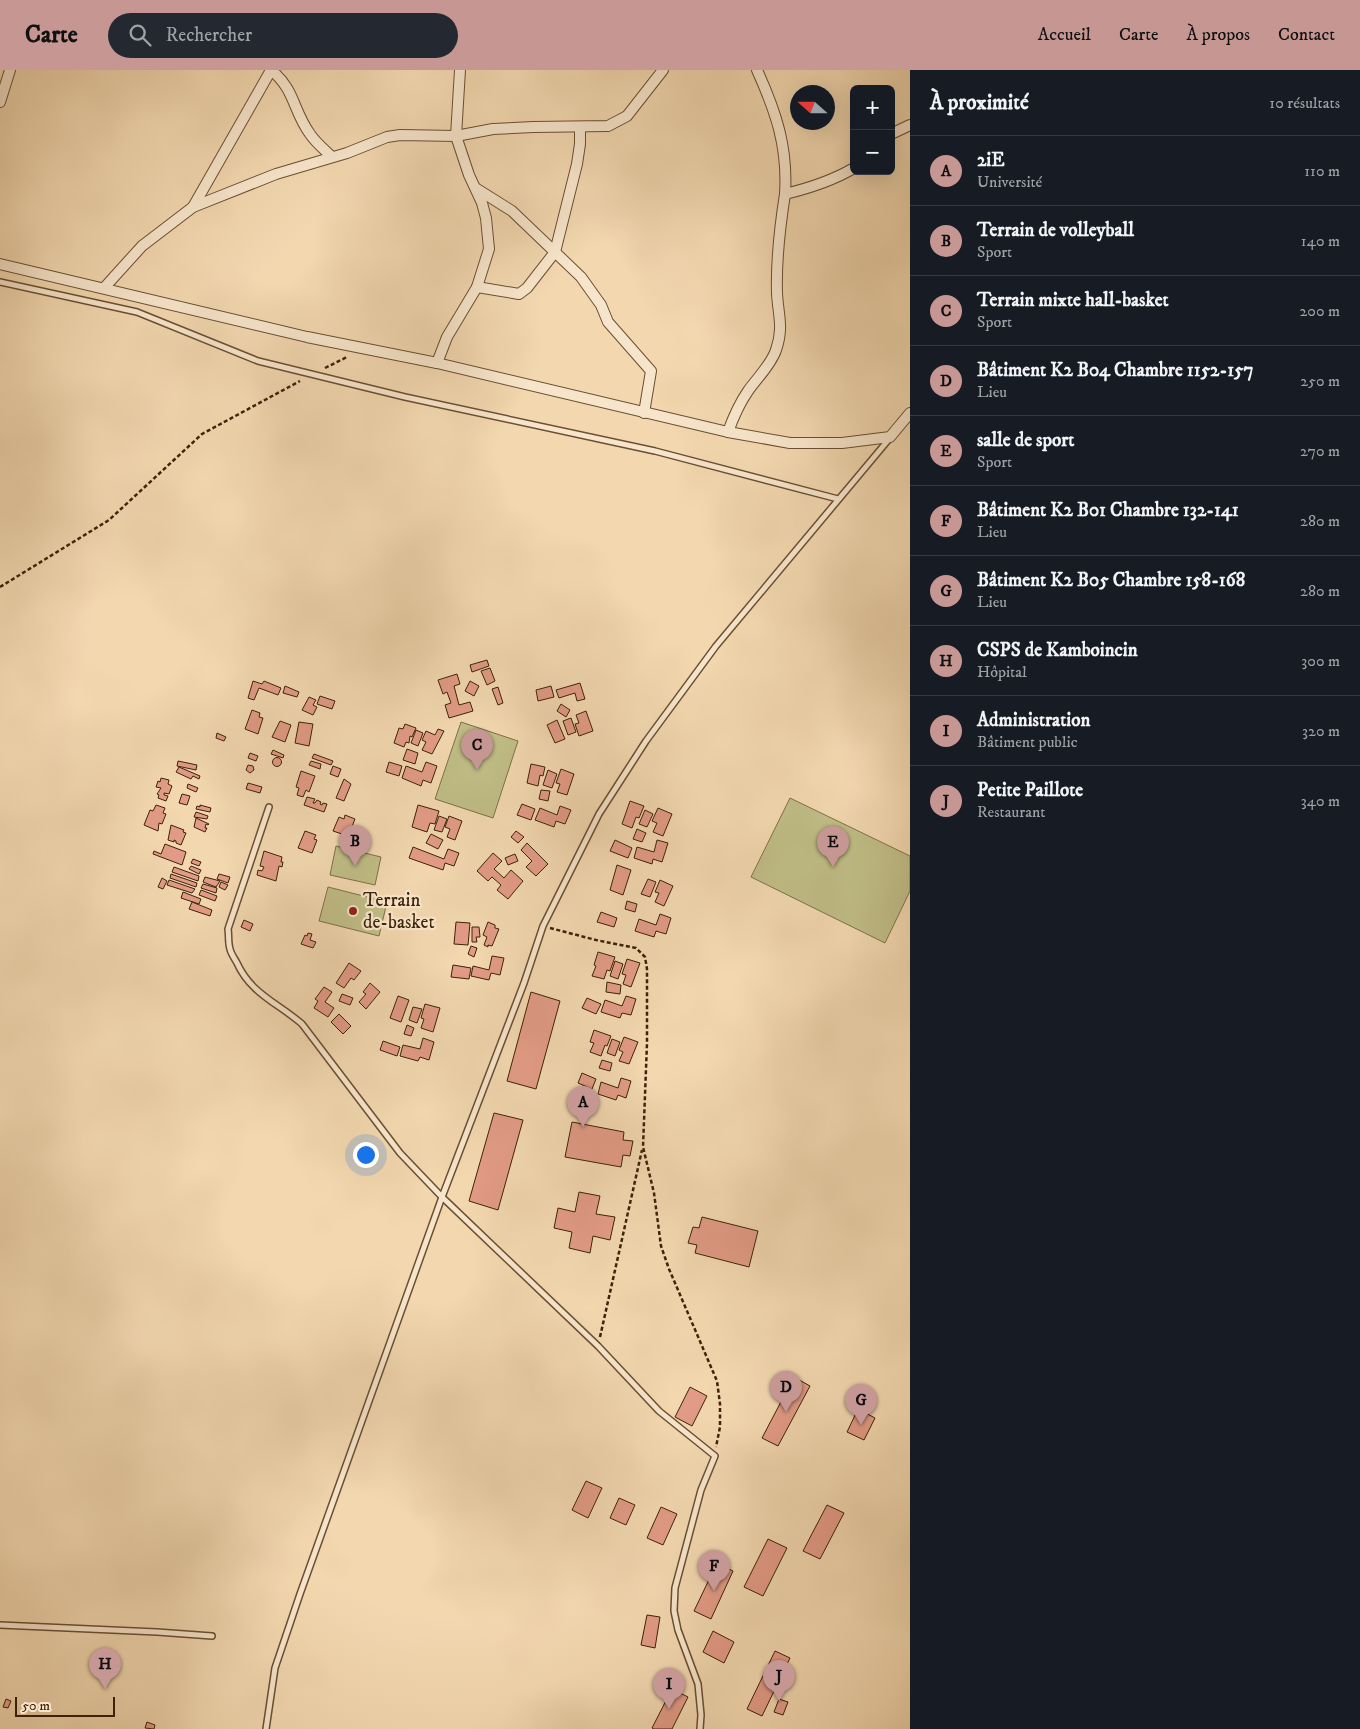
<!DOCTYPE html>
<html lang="fr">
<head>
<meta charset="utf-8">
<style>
	:root { --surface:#171b24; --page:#242831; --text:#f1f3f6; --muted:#9ea1a6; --line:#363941; --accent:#c59692 }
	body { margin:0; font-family:"IM FELL DW Pica",serif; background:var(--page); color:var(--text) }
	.controls { position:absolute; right:15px; top:15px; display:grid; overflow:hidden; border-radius:8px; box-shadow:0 5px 20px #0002 }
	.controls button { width:45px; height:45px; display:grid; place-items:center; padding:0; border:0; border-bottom:1px solid var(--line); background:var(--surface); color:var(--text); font:25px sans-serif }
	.compass { position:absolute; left:790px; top:15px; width:45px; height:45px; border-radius:50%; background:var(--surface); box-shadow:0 5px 20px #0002; rotate:291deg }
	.scale { position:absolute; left:15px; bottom:12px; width:100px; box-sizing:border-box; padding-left:5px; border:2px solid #3d2209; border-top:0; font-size:14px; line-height:18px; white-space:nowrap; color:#3d2209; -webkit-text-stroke:4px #f7e5cb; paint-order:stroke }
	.you { position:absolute; left:365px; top:1084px; width:18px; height:18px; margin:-12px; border:4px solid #fff; border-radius:50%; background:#1a73e8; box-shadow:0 0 0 8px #1a73e833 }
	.badge { display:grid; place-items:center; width:32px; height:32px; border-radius:50%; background:var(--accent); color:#111; font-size:16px; font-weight:700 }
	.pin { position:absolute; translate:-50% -41px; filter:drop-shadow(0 1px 2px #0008) }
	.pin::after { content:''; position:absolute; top:26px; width:18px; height:15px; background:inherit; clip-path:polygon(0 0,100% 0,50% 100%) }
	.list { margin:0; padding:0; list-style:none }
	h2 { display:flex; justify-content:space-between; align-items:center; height:65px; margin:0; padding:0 20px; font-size:21px }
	h2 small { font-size:16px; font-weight:400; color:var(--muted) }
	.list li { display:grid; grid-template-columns:32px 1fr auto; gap:15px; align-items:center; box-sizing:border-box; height:70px; padding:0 20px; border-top:1px solid var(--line) }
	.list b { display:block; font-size:19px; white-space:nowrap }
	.list p { margin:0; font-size:16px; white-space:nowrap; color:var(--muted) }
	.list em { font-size:16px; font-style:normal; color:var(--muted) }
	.icon { flex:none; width:28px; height:28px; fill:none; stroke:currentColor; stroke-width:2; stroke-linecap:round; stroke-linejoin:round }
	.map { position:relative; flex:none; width:910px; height:1659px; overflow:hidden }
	header { display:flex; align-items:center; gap:30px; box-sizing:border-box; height:70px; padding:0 25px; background:var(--accent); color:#111 }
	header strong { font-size:24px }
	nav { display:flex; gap:28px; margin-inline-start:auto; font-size:18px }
	.search { width:350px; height:45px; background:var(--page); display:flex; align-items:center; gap:12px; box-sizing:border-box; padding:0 18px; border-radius:28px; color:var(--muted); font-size:19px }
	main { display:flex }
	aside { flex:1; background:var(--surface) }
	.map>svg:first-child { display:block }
	.green { fill:#c0bd86; stroke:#7e7048 }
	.building { fill:#e29b86; stroke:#3d2209 }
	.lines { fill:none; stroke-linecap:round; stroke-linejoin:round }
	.lane-casing { stroke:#6a4f32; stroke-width:8 }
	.street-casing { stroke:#6a4f32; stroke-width:12 }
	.path { stroke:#3d2209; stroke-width:2.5; stroke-dasharray:4 2.5; stroke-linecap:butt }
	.lane { stroke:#f7e5cb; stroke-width:5 }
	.street { stroke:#f7e5cb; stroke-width:10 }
	.poi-dot { fill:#8f2418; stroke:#f7e5cb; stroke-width:2 }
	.labels { text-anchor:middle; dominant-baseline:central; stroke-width:4.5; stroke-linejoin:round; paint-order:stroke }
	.poi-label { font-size:19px; fill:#3d2209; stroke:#f7e5cb; text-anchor:start }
</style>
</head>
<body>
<header>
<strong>Carte</strong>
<div class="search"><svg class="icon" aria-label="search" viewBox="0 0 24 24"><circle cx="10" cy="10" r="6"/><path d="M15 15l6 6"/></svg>Rechercher</div>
<nav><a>Accueil</a><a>Carte</a><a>À propos</a><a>Contact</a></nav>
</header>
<main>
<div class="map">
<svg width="910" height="1659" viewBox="0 0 910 1659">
	<rect width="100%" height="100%" fill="#f2d7af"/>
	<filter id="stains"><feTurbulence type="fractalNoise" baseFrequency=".004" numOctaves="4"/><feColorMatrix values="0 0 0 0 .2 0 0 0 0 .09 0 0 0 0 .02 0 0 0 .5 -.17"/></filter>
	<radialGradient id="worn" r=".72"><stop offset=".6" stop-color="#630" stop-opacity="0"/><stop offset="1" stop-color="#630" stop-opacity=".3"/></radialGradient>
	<!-- green -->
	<g class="green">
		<polygon points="461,652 518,671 493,748 435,729"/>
		<polygon points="790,728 910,786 910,821 885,873 751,807"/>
		<polygon points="336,776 381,787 375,815 330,805"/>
		<polygon points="328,817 387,832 379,866 319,851"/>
	</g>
	<!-- building -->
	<g class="building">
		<polygon points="487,590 489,596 472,602 470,595"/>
		<polygon points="490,598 495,611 487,615 481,601"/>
		<polygon points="457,604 460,614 454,616 459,635 470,632 473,641 449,648 445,635 451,633 447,622 443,624 438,610"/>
		<polygon points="253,611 262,614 264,611 281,618 278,625 259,618 254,630 248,628"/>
		<polygon points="470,611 479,616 474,626 465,621"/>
		<polygon points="580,613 585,629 577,631 575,623 559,628 556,620"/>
		<polygon points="285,616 299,622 297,627 283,623"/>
		<polygon points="551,616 554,627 538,631 536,620"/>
		<polygon points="498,617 503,633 498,635 492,619"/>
		<polygon points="320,626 335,631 332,639 317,634"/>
		<polygon points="309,627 316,630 313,635 317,637 313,645 302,640"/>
		<polygon points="561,634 570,640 566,647 557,641"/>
		<polygon points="252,640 260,643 259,647 263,648 258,664 245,659"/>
		<polygon points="586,641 593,661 579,666 575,654 579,653 576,645"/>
		<polygon points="571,648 576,662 568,665 563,651"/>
		<polygon points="557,650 565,669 555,673 547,655"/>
		<polygon points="280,651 291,655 285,672 272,667"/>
		<polygon points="299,652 313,654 309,676 295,673"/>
		<polygon points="405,654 416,658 412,667 410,666 409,673 406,672 404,677 394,673 399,658 403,659"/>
		<polygon points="438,659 444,661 432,684 422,680 426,672 422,670 426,661 435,665"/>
		<polygon points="416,660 423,663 418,676 411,673"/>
		<polygon points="217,663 226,667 224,671 216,668"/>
		<polygon points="407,679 418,683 415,694 403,690"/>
		<polygon points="273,680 284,685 283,688 271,684"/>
		<polygon points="250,683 258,686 256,691 248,688"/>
		<polygon points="314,684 333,691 331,695 312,688"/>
		<circle cx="277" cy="692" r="4.5"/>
		<polygon points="178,691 197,695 196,700 177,696"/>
		<polygon points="311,691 321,694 320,699 309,695"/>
		<polygon points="389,692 402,696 399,706 386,702"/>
		<polygon points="426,692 437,696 431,713 423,710 421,716 402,708 406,696 422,702"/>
		<polygon points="531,694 545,697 543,706 540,705 538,716 527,713"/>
		<polygon points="248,695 253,696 254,700 250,703 246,700"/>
		<polygon points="333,696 341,699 338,707 330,704"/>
		<polygon points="179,697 200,706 199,709 193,706 191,709 176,702"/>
		<polygon points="561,699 574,704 567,725 557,722 560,714 556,713"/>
		<polygon points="548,700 557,704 552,718 543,715"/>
		<polygon points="301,701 315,706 309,722 306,720 303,727 297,725 299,718 296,717"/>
		<polygon points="161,708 169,710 168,714 172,716 169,724 164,723 164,725 168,726 166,731 158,728 159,725 157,724 161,718 156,717 158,711 160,712"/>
		<polygon points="344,709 351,714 344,731 336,728"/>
		<polygon points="248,713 262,717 260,723 246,719"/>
		<polygon points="188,714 198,718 196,722 187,718"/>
		<polygon points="541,720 550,721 548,731 539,729"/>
		<polygon points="182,724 190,726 187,735 179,733"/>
		<polygon points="307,727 315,729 313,733 315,733 317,730 321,732 320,734 322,735 323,733 327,734 324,742 304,735"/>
		<polygon points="630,731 644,736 639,748 636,747 632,758 622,754"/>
		<polygon points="522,734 535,739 531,750 517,745"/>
		<polygon points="156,735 165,738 163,743 166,744 162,754 159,753 158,761 144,755 150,740 153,741"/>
		<polygon points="200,735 211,738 210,742 196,739 197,736 200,737"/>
		<polygon points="418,735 439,741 435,754 430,753 427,762 412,757"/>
		<polygon points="560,736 571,740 565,754 556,751 554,757 535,750 540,738 557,745"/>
		<polygon points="658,738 672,744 663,766 653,762 657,753 652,751"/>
		<polygon points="645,740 653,744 647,757 639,754"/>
		<polygon points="196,742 208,746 207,749 194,747"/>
		<polygon points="345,745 355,749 349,764 346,763 345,765 333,761 339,747 344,749"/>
		<polygon points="439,746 447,749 442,762 434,760"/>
		<polygon points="449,746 462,751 455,770 447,767 450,759 445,757"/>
		<polygon points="196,748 209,754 208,755 206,754 205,758 207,758 205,762 194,757"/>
		<polygon points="171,755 184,760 183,762 186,763 181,775 176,773 176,771 174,770 174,772 168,770"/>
		<polygon points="637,759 646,763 642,772 633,769"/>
		<polygon points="305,761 316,765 314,769 317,770 312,783 298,778"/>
		<polygon points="516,761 524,767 518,773 511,767"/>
		<polygon points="431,764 443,770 438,779 426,773"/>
		<polygon points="615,770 632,778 628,788 610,781"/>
		<polygon points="657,770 668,773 662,792 653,789 652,794 634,788 637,777 654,782"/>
		<polygon points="527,773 548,794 536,806 526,797 532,791 521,780"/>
		<polygon points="165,774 186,782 182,795 153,784 154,781 161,784"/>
		<polygon points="413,777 444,789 448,779 459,783 454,796 445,793 443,800 409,788"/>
		<polygon points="264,781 282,787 281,792 283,792 282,797 279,796 276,811 257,805 258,800 262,801 264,797 260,796"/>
		<polygon points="493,783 502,791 494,799 504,808 511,800 523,811 508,829 497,820 501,815 492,807 488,811 477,801"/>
		<polygon points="515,784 518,791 508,795 505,788"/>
		<polygon points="193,789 201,792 199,796 191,793"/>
		<polygon points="617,795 631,800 623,825 610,820"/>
		<polygon points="191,796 201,800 199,804 189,799"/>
		<polygon points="174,797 199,806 198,811 172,802"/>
		<polygon points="171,804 197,813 196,817 170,808"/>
		<polygon points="219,804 230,807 228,813 217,809"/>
		<polygon points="205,807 220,811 216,817 203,812"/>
		<polygon points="162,808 167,811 163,819 158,817"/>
		<polygon points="648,809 656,812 650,827 641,824"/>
		<polygon points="169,810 195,819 192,823 167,815"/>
		<polygon points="660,810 673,816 664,836 655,832 659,823 655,822"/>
		<polygon points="221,812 228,815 225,820 219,817"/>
		<polygon points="203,814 217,818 216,823 201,818"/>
		<polygon points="201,820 217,826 215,831 199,825"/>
		<polygon points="183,822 201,829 199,834 181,828"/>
		<polygon points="627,831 637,834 635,842 625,839"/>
		<polygon points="192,832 212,840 210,846 189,839"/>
		<polygon points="601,842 617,848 614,857 597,852"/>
		<polygon points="660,844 671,848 666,864 656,861 654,867 635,861 639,849 656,855"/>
		<polygon points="244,850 253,854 250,861 241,857"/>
		<polygon points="456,852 470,853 468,875 454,874"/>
		<polygon points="488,852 495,855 495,858 499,859 492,876 488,875 488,877 484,875 487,867 483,865"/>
		<polygon points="472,857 479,857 480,867 476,867 477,872 472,872"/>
		<polygon points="308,863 312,864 310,870 316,872 313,878 301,874 305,865 307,866"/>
		<polygon points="471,876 477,878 474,887 468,884"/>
		<polygon points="598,882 615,887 610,901 607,900 604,909 592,906 596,896 594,895"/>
		<polygon points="492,886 504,888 500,905 491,903 489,910 471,906 473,896 489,900"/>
		<polygon points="627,889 640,893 631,917 623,914 626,905 622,904"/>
		<polygon points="615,891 623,894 618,909 610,906"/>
		<polygon points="349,893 361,901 354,910 351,908 344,918 336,913"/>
		<polygon points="453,895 471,898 469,909 451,907"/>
		<polygon points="607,912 621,915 620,924 606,922"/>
		<polygon points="370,913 380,922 366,939 359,932 366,924 363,922"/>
		<polygon points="324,917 332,922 325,932 334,938 328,947 314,938 318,931 315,929"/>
		<polygon points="531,922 560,931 536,1019 507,1011"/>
		<polygon points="342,924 353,928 350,935 339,931"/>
		<polygon points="398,926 409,930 401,952 390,948"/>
		<polygon points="626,926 636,929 631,945 622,943 620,948 601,942 605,930 622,936"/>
		<polygon points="587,928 601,934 596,944 582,938"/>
		<polygon points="425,934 440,938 433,962 421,958 424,949 421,948"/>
		<polygon points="413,937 422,939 417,953 409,950"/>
		<polygon points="339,944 351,956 343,964 331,952"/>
		<polygon points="407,955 414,958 411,966 404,964"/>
		<polygon points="594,960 611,966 607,976 605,975 601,986 590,982 594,973 590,972"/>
		<polygon points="624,967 638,972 629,994 619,991 623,982 619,980"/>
		<polygon points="423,968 434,972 429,990 420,987 418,991 400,986 403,975 420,979"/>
		<polygon points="612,969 620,972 615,986 607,983"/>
		<polygon points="383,971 400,977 397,986 380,980"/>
		<polygon points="602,990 612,993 610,1001 599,998"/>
		<polygon points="582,1003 596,1009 592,1019 578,1013"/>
		<polygon points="621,1008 631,1011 626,1028 618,1025 616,1030 598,1024 601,1012 618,1018"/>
		<polygon points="494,1043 523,1050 498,1140 469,1131"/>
		<polygon points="572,1052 624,1062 623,1070 633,1071 630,1086 623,1085 621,1097 565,1087"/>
		<polygon points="579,1122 600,1126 596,1144 615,1147 610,1170 593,1166 590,1183 569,1178 572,1162 554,1158 558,1138 575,1142"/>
		<polygon points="702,1147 758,1161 749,1197 695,1183 697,1175 688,1173 693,1157 699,1158"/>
		<polygon points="794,1307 810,1316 778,1376 762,1368"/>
		<polygon points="690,1317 707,1326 692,1356 675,1347"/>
		<polygon points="858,1339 875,1348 864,1370 847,1362"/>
		<polygon points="586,1411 602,1418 588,1448 572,1440"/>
		<polygon points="619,1428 635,1435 626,1455 610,1448"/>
		<polygon points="827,1435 844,1443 820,1489 803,1481"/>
		<polygon points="661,1437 677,1444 663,1475 647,1468"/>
		<polygon points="768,1469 787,1478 763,1526 744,1517"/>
		<polygon points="717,1493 733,1501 711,1549 694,1541"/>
		<polygon points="647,1545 660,1547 655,1578 641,1575"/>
		<polygon points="713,1561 734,1572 724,1593 703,1582"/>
		<polygon points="775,1581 790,1588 762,1646 747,1639"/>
		<polygon points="672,1619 688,1627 672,1659 654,1659 652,1658"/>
		<polygon points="6,1629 11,1631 8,1638 3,1637"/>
		<polygon points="779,1629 788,1632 783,1645 774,1642"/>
		<polygon points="147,1652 155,1655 154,1659 145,1658"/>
	</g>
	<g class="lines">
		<!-- lane casing -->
		<g class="lane-casing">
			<g id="lane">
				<polyline points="0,212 137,242 258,291 405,327 655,381 838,429"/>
				<path d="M 269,737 L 228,859 C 229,865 228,873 230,879 C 231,884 235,889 237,893 C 251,924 278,933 302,954 L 400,1083 L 442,1127 L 598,1276 L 659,1341 L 715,1386 L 701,1420 L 675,1518 L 674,1541 L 678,1560 L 698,1614 L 701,1645 L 700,1659"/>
				<polyline points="0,1555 157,1562 212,1566"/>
				<polyline points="266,1659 275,1598 300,1524 442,1127 524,913 543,856 599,744 646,671 716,576 890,368"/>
			</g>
		</g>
		<!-- street casing -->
		<g class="street-casing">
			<g id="street">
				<path d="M 271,0 C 295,19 293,41 310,64 C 316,73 325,80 332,87"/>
				<path d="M 757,0 C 776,42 788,77 785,124"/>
				<polyline points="0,32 10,0"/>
				<polyline points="891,64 910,55"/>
				<polyline points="477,119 512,141 581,207 601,235 608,252 651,301 644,343"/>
				<polyline points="193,137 271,0"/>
				<polyline points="0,194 307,267 437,293 728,362 790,373 842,373 890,367 910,343"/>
				<polyline points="477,217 519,224 527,218 555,182 577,94 580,74 580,57"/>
				<polyline points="104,218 142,176 193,137 276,104 347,83 387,67 400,65 456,66 460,0"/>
				<polyline points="437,293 447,267 477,217 489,179 486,148 482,133 469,105 456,66 493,59 533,57 608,56 627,46 663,0"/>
				<path d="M 728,362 C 733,348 739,334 748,321 C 757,308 771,295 776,280 C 784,257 778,245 777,223 C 776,191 780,156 785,124 C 810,118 832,111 854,98"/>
			</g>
		</g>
		<!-- path -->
		<g class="path">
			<polyline points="325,298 347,287"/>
			<polyline points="0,517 109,450 202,364 300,311"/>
			<polyline points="550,858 596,870 636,878 645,887 647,899 647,973 643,1077 654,1123 661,1176 669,1199 717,1311 720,1334 720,1357 716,1377"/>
			<polyline points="600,1267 642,1080"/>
		</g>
		<!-- lane -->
		<use href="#lane" class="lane"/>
		<!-- street -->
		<use href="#street" class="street"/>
	</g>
	<!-- markers -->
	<circle class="poi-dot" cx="353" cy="841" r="5"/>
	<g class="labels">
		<!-- poi labels -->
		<g class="poi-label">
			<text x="363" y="830">Terrain<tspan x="363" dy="22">de-basket</tspan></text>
		</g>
	</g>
	<rect width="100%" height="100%" filter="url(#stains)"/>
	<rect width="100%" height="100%" fill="url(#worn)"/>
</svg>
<div class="controls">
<button>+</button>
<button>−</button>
</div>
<svg class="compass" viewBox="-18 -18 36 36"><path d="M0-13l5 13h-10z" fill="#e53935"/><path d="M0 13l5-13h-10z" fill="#9ea1a6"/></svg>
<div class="scale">50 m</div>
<div class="you"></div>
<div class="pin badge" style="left:583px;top:1057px">A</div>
<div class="pin badge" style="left:355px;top:796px">B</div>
<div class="pin badge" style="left:477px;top:700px">C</div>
<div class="pin badge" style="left:786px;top:1342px">D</div>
<div class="pin badge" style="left:833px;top:797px">E</div>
<div class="pin badge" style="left:714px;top:1521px">F</div>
<div class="pin badge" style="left:861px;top:1355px">G</div>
<div class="pin badge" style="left:105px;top:1619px">H</div>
<div class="pin badge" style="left:669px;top:1639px">I</div>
<div class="pin badge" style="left:779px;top:1631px">J</div>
</div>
<aside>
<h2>À proximité<small>10 résultats</small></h2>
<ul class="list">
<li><span class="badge">A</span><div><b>2iE</b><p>Université</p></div><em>110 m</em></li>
<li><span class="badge">B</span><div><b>Terrain de volleyball</b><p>Sport</p></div><em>140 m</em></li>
<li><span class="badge">C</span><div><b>Terrain mixte hall-basket</b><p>Sport</p></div><em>200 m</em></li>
<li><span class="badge">D</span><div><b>Bâtiment K2 B04 Chambre 1152-157</b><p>Lieu</p></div><em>250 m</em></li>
<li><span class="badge">E</span><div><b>salle de sport</b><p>Sport</p></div><em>270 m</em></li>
<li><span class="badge">F</span><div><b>Bâtiment K2 B01 Chambre 132-141</b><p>Lieu</p></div><em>280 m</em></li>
<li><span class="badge">G</span><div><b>Bâtiment K2 B05 Chambre 158-168</b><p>Lieu</p></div><em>280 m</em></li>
<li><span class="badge">H</span><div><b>CSPS de Kamboincin</b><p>Hôpital</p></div><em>300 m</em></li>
<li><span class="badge">I</span><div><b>Administration</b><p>Bâtiment public</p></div><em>320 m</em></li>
<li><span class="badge">J</span><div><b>Petite Paillote</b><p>Restaurant</p></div><em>340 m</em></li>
</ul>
</aside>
</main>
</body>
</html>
